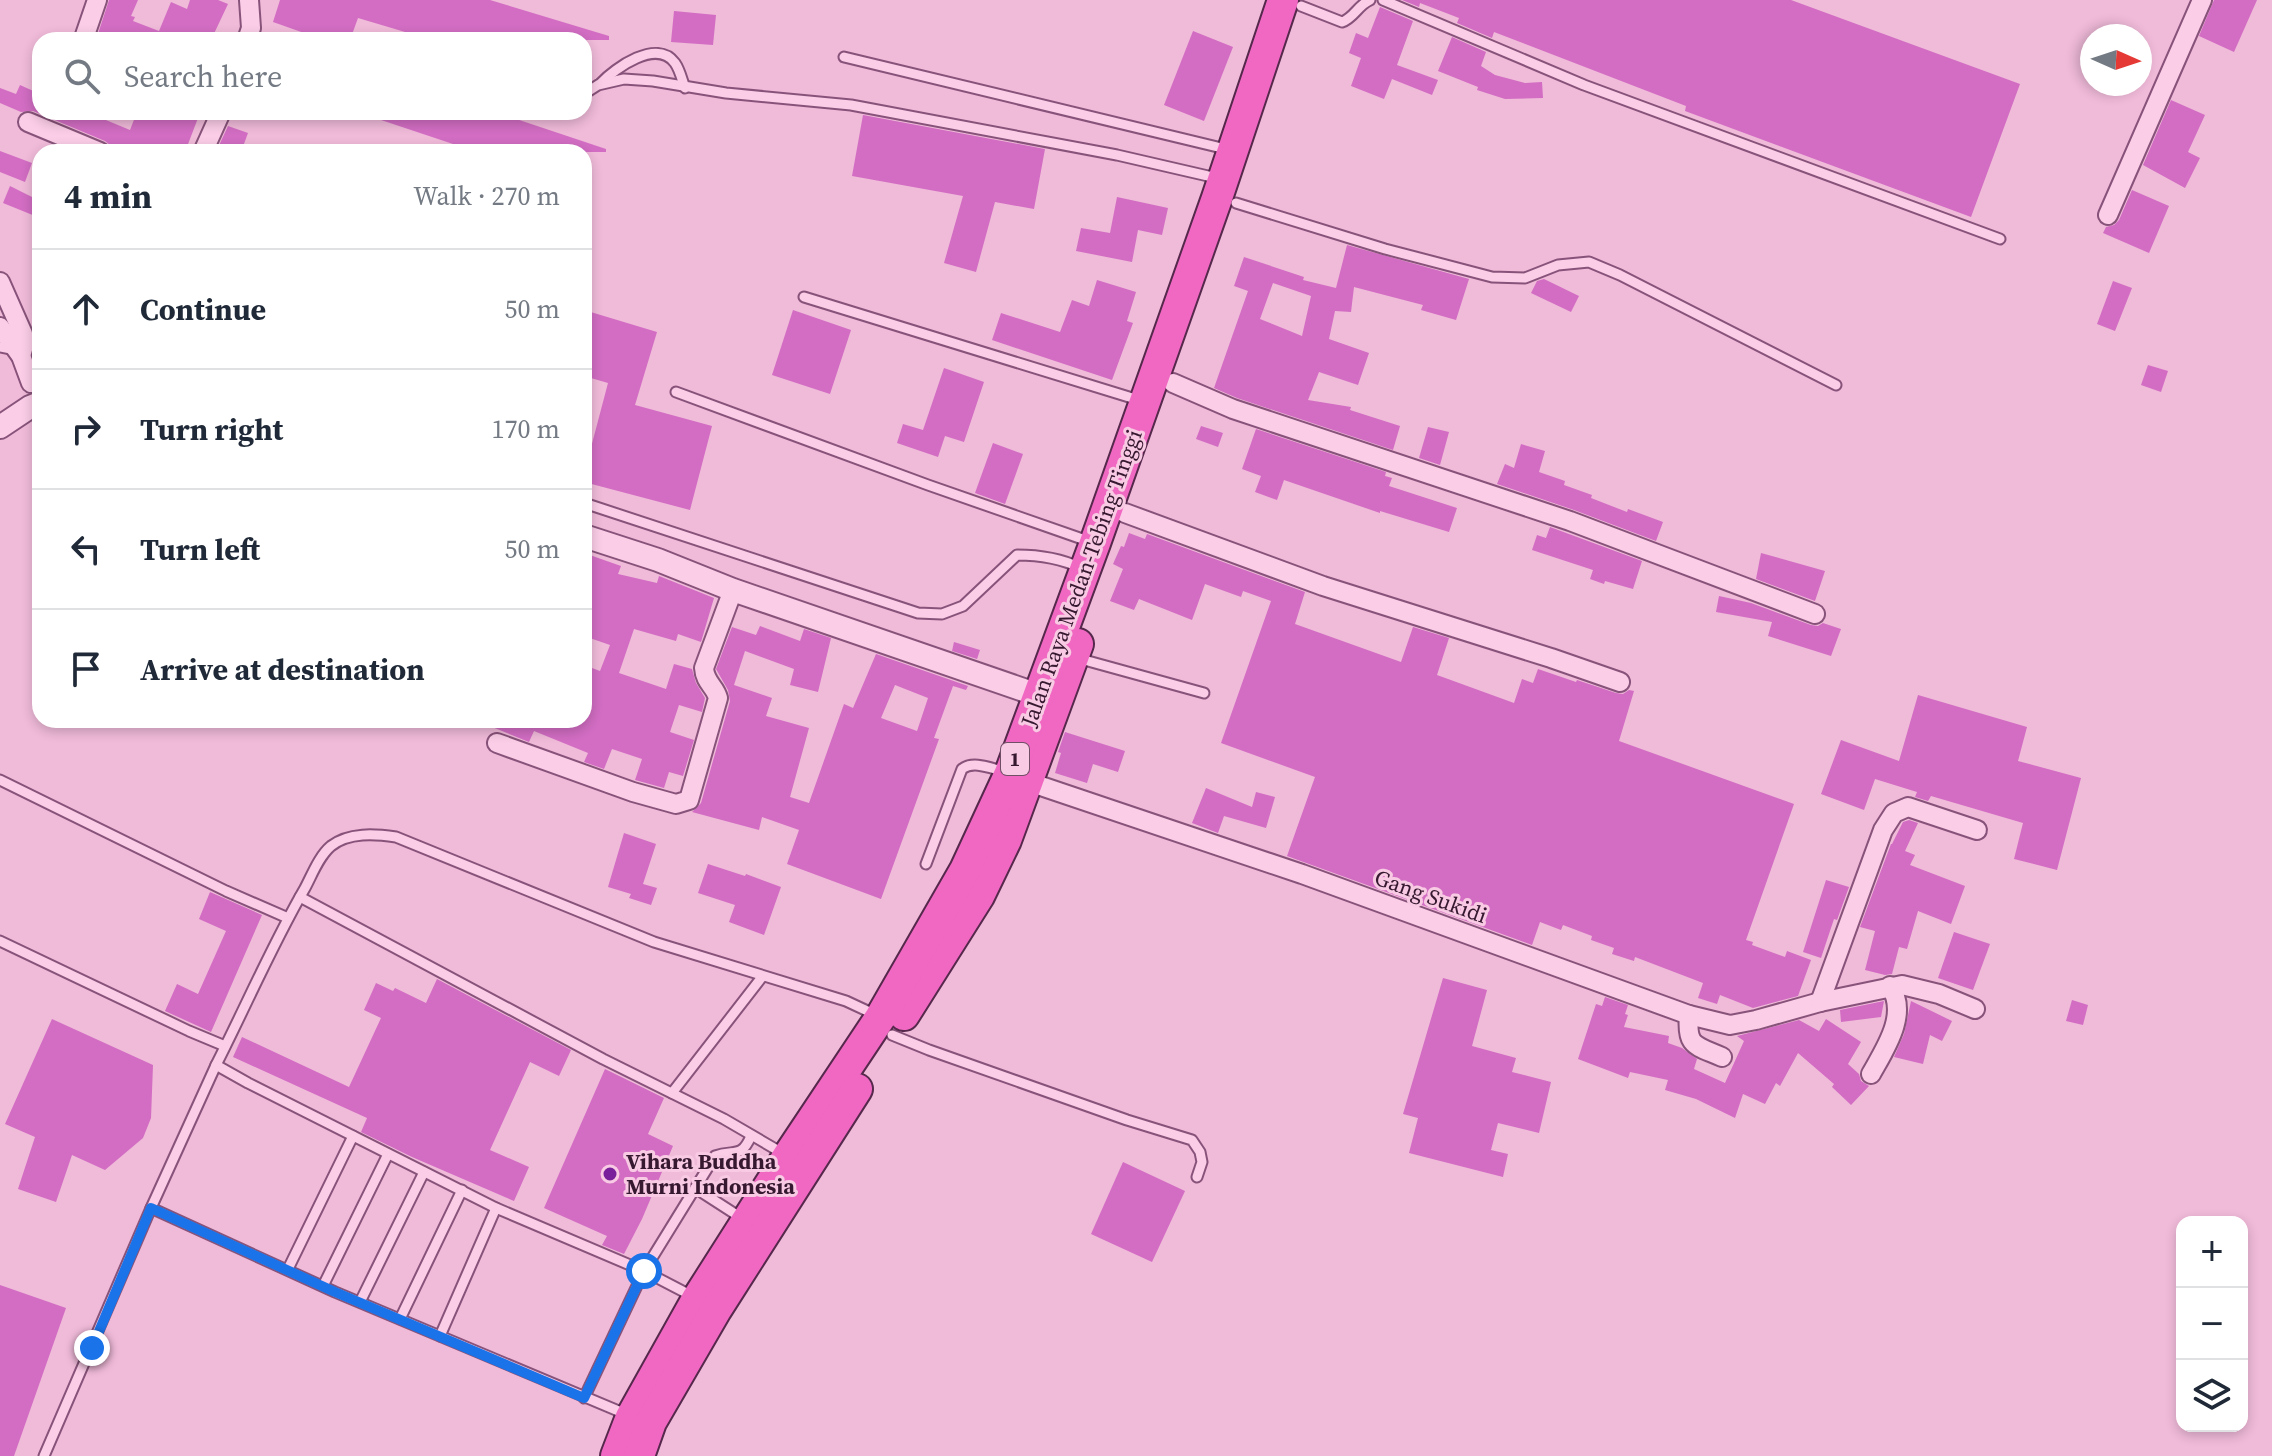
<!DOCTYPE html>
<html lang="en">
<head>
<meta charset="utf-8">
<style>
	:root { --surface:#fff; --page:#f6f6f7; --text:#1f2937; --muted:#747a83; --line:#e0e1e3 }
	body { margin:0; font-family:"Source Serif 4",serif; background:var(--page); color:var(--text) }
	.controls { position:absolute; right:24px; bottom:24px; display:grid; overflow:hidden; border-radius:16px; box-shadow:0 4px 12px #0003 }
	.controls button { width:72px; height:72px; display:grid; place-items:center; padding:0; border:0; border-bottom:2px solid var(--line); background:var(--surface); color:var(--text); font:40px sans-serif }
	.compass { position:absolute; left:2080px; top:24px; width:72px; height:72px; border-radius:50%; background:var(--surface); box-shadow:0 4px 12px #0003; rotate:93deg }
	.stop { position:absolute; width:24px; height:24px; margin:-18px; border:6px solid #1a73e8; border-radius:50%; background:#fff }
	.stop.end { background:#1a73e8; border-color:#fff; box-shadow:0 2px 8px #0008 }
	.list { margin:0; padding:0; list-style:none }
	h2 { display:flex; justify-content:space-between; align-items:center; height:104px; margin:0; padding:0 32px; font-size:34px }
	h2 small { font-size:26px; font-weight:400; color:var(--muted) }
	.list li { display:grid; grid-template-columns:52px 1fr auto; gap:24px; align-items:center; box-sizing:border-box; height:120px; padding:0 32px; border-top:2px solid var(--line) }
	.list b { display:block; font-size:30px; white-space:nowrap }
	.list em { font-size:26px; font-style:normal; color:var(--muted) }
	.icon { flex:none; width:44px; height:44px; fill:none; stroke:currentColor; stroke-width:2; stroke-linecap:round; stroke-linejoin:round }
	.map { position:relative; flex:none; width:2272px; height:1456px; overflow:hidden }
	.search { position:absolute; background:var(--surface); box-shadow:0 4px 12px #0003; left:32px; top:32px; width:560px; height:88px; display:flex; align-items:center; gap:20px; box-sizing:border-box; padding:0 28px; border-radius:24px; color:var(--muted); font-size:30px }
	.panel { position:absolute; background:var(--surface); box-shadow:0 4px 12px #0003; left:32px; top:144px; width:560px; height:584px; border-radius:24px }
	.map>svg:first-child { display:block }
	.building { fill:#d26dc3; fill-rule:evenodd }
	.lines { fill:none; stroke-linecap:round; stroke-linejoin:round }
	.service-casing { stroke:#88537a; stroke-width:13 }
	.minor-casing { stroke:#88537a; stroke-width:22 }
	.tertiary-casing { stroke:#88537a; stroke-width:26 }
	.trunk-casing { stroke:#55284c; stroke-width:34 }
	.service { stroke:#fbcde7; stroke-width:9 }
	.minor { stroke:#fbcde7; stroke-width:18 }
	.tertiary { stroke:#fbcde7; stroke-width:22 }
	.trunk { stroke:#f068c2; stroke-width:30 }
	.route { stroke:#1a73e8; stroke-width:10 }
	.poi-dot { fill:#791f9b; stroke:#f8cae3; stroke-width:3 }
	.labels { text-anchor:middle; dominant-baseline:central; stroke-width:6; stroke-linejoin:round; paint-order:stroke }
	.shield { fill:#f8cae3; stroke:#704e66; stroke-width:2 }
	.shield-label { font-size:20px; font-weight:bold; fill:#361930 }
	.street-label { font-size:22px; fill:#361930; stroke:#f8cae3 }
	.poi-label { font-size:22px; font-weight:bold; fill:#361930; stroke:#f8cae3; text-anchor:start }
</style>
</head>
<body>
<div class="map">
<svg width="2272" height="1456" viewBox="0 0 2272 1456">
	<rect width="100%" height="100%" fill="#f0bad9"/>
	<!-- building -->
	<g class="building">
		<polygon points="109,0 138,0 131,16 135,17 133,21 159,31 171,2 187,9 190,0 218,0 228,4 211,40 96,40"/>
		<polygon points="280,0 490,0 609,36 609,40 432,40 358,18 350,40 324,40 273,22"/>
		<polygon points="1402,0 1791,0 2020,84 1971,217 1685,111 1686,106 1494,32 1492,38 1457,23 1459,18 1420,3 1419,7"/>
		<polygon points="2214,0 2257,0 2234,52 2199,36"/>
		<polygon points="1380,7 1413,21 1397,65 1438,80 1432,95 1392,79 1384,99 1351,86 1361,58 1349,53 1356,33 1368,38"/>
		<polygon points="674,11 716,15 713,45 671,42"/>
		<polygon points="1193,31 1233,47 1204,121 1164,105"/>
		<polygon points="1452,37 1486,52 1481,66 1495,75 1525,83 1542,82 1543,98 1505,99 1477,90 1478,87 1438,71"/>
		<polygon points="20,85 40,94 40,112 104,112 101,118 130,130 137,112 181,112 198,118 185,152 112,152 110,145 105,141 33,111 21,112 0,103 0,88 16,94"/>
		<polygon points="2171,100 2205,115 2188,152 2200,158 2185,188 2143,165"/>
		<polygon points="366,112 495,112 606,149 606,152 477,152 366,115"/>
		<polygon points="863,115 1045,149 1034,209 995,202 976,272 944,263 963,196 852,176"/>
		<polygon points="228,126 248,133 241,152 216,152"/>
		<polygon points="0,151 32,163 25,182 0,172"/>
		<polygon points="10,186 40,201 40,218 3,203"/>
		<polygon points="2132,190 2169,206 2149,253 2103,233 2106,227 2114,225 2119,220"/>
		<polygon points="1117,197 1168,208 1162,235 1138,230 1132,262 1076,251 1081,228 1110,233"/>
		<path d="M 1347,245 L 1469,279 L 1456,320 L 1421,310 L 1423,305 L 1354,287 L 1351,312 L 1335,311 L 1329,339 L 1369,353 L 1358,385 L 1319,372 L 1308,400 L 1351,407 L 1350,410 L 1400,426 L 1393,450 L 1237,398 L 1214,388 L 1248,291 L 1234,286 L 1244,257 L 1304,277 L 1303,280 L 1336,288 ZM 1273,283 L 1311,296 L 1302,336 L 1260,319 Z"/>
		<polygon points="1544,279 1579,296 1571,312 1531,293 1537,281"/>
		<polygon points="1097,280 1136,292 1127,321 1133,323 1112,380 992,340 1001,313 1060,332 1072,300 1089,306"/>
		<polygon points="2113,281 2132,288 2115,331 2097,324"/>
		<polygon points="584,310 657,332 635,405 712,426 690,510 584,482 584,474 608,383 584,376"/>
		<polygon points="793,310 851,330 830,394 772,375"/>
		<polygon points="2148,365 2168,371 2161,392 2141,385"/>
		<polygon points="944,368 984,382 964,442 945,436 938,457 897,443 903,424 923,430"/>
		<polygon points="1201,426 1223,433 1218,447 1196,439"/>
		<polygon points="1428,427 1449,432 1440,465 1419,458"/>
		<polygon points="1256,429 1386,472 1385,476 1392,478 1389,486 1457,508 1449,532 1380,511 1380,513 1284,480 1277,500 1255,492 1261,476 1242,469"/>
		<polygon points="993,443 1023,454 1005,504 975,493"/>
		<polygon points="1521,444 1545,451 1539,472 1565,481 1564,485 1592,495 1591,498 1627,512 1628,509 1663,522 1656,541 1574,510 1497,484 1505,464 1514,468"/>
		<polygon points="1550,527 1642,561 1633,589 1605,581 1604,584 1590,579 1593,570 1532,550 1537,535 1546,538"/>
		<polygon points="1129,533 1145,539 1147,534 1305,592 1295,624 1401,662 1413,627 1449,638 1437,675 1514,703 1522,679 1533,683 1538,669 1576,682 1577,680 1616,693 1623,694 1629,690 1634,691 1619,741 1794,804 1746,940 1753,942 1752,945 1785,957 1787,951 1811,960 1798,996 1753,1008 1720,995 1717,1004 1698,998 1703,983 1635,957 1634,961 1612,954 1614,948 1591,940 1592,936 1563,925 1561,930 1540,922 1532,945 1287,856 1315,777 1221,743 1271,601 1243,591 1241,597 1205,584 1192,620 1139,599 1134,610 1110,601 1123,569 1113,564 1121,546 1124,547"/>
		<polygon points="584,553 621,566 618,574 657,583 659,576 714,598 701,642 678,634 676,641 634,629 619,673 666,689 674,664 692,669 696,683 705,698 702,712 679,705 670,732 694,740 683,776 669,772 664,788 635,780 642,759 612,749 604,769 584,762 588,753 534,731 529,742 475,720 584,720 584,665 600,671 610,645 584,636"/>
		<polygon points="1761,553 1825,571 1815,601 1756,579"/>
		<polygon points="1719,596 1751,603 1811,625 1818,626 1823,623 1841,629 1831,656 1768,636 1772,622 1716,612"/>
		<path d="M 760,626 L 800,641 L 804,629 L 831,638 L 818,692 L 790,685 L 794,669 L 745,651 L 734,685 L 772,698 L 766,716 L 809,728 L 790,797 L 809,803 L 844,704 L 853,708 L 876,654 L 968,686 L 966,690 L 953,686 L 934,738 L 939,739 L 881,899 L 787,864 L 799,830 L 762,817 L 759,830 L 692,812 L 701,803 L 730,701 L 728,690 L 716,669 L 732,627 L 756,635 ZM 895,685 L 928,698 L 917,731 L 881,718 Z"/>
		<polygon points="954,642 980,650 977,659 952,651"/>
		<polygon points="1918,695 2027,727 2018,761 2081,778 2057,870 2014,859 2023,823 1931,796 1928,801 1915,797 1917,792 1875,779 1864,810 1821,794 1841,740 1899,761"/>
		<polygon points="1065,732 1125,751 1118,772 1093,764 1087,783 1055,773 1061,753 1058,752"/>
		<polygon points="1206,788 1252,807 1256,792 1275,797 1266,828 1224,816 1218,833 1192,823"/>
		<polygon points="1909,820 1918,823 1905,851 1915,855 1910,865 1965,886 1951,924 1918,911 1907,949 1899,947 1892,974 1885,975 1865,970 1875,931 1860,927 1891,844 1892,844 1903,822"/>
		<polygon points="624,833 656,844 643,884 657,888 651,905 629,898 631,894 608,887"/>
		<polygon points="708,864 745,876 746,874 781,887 764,935 729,922 735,905 698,893"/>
		<polygon points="1826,880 1849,887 1837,920 1834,919 1821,958 1803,952"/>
		<polygon points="210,892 262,915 211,1032 165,1011 177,984 198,994 226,931 199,919"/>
		<polygon points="1954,932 1990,944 1973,990 1938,978"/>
		<polygon points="1443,978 1487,990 1472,1046 1516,1058 1512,1072 1551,1082 1539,1133 1498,1123 1491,1150 1508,1154 1503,1177 1409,1153 1418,1118 1403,1114"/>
		<polygon points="437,979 571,1050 559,1076 530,1062 490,1150 529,1167 514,1201 412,1157 361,1132 367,1118 233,1057 242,1037 349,1087 381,1018 364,1010 376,983 393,991 395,988 426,1003"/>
		<polygon points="1605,997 1628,1005 1625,1014 1628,1015 1624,1027 1669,1036 1668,1043 1682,1048 1697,1059 1694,1069 1725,1083 1744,1041 1737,1036 1799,1020 1819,1031 1826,1019 1861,1042 1848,1064 1859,1074 1861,1081 1869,1086 1851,1105 1832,1087 1834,1084 1798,1053 1780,1086 1776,1083 1765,1104 1743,1094 1735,1118 1696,1099 1665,1090 1668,1080 1630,1072 1628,1078 1578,1059 1596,1004 1602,1006"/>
		<polygon points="2072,1000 2088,1005 2083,1025 2066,1021"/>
		<polygon points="1884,1001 1881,1017 1841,1022 1840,1010"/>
		<polygon points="1911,1001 1952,1021 1942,1041 1930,1035 1923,1064 1894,1057 1904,1034"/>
		<polygon points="52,1019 153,1065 151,1118 143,1138 105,1170 72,1155 56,1202 18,1189 35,1137 5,1124"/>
		<polygon points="605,1069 664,1098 648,1134 673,1146 642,1219 624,1254 602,1245 607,1236 544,1208"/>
		<polygon points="1123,1162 1185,1191 1152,1262 1091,1234"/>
		<polygon points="0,1285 66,1308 14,1456 0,1456"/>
	</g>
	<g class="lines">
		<!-- service casing -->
		<g class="service-casing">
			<g id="service">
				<polyline points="1383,0 1584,85 2000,239"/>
				<path d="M 1301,6 L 1342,22 C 1354,18 1358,5 1370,0"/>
				<polyline points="844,57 1230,150"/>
				<path d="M 601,83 C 615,68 657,38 675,63 C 680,70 682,80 685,88"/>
				<polyline points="584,94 598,85 624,79 653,81 726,93 851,105 1117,155 1221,179"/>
				<polyline points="527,112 528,112"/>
				<polyline points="1236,203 1385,249 1492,277 1525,278 1558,265 1589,262 1620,275 1836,385"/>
				<polyline points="804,297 1142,401"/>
				<polyline points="0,347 16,350"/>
				<polyline points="676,392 928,485 1091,542"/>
				<path d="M 584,503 L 918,613 L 942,614 L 963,606 L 1017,555 C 1040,555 1060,558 1081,568"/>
				<polyline points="1077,658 1204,693"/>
				<polyline points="0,780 226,891 288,918"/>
				<path d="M 926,864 L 962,769 C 974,760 992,769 1006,772"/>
				<polyline points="300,897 603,1059 724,1119 784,1154"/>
				<polyline points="0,941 189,1031 225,1046"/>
				<polyline points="892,1035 929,1050 1127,1120 1192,1140 1200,1152 1202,1162 1197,1177"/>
				<polyline points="216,1065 151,1208 335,1292 628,1415"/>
				<polyline points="672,1093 762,977"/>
				<path d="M 751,1136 C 741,1159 735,1149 715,1156 L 644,1271 L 496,1208 L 248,1083 L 216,1065 C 246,1006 272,945 305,888 C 312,875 319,856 331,846 C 349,832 375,834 396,837 L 654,942 L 846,1001 L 876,1015"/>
				<polyline points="695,1188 743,1219"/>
				<polyline points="288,1269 353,1136"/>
				<polyline points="323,1286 388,1154"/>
				<polyline points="360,1302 424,1172"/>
				<polyline points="400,1319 462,1190"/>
				<polyline points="440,1336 496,1208"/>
				<polyline points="584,1398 644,1271 694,1297"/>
				<polyline points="44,1456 151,1208"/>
			</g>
		</g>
		<!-- minor casing -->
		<g class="minor-casing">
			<g id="minor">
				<polyline points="84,38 97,0"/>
				<polyline points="247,40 251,28 249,0"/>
				<polyline points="28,122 100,152"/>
				<polyline points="203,152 221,112"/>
				<polyline points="2108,215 2202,0"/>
				<polyline points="0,282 23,334 25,342 21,356"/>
				<polyline points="0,327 21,356 31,383"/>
				<polyline points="1173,383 1233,409 1570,521 1815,614"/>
				<polyline points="1125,513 1323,586 1551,658 1620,682"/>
				<path d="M 497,743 L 633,792 L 676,804 L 689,800 L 718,698 C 715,686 705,683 704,668 L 733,590"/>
				<polyline points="1029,782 1302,874 1689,1015 1730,1025 1756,1020 1820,1002 1902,985 1939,994 1975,1009"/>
				<polyline points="1820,1002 1883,830 1894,813 1908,807 1977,830"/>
				<path d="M 1689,1015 C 1686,1047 1695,1045 1722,1057"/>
				<path d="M 1871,1074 C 1885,1049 1909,1014 1890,986"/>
			</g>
		</g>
		<!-- tertiary casing -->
		<g class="tertiary-casing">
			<g id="tertiary">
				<polyline points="0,427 30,407 40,403"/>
				<polyline points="584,536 658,560 733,590 1038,695"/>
			</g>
		</g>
		<!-- trunk casing -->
		<g class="trunk-casing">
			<g id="trunk">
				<polyline points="904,1015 979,896 1006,840 1078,644"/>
				<polyline points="616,1456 631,1417 697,1299 788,1156 880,1018 965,870 1010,773 1095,543 1217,198 1283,0"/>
				<polyline points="639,1456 651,1422 716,1310 857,1089"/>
			</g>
		</g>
		<!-- service -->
		<use href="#service" class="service"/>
		<!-- minor -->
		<use href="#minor" class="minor"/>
		<!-- tertiary -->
		<use href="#tertiary" class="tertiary"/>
		<!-- trunk -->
		<use href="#trunk" class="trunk"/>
	</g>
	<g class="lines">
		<!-- route -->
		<polyline class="route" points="92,1348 151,1208 335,1292 584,1398 644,1271"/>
	</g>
	<!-- markers -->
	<circle class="poi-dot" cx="610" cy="1174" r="8"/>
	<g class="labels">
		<!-- shield labels -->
		<rect class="shield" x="1001" y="743" width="28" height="32" rx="6"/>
		<g class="shield-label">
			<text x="1015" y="759">1</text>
		</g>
		<!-- street labels -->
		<g class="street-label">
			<text transform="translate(1081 578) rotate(-70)">Jalan Raya Medan-Tebing Tinggi</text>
			<text transform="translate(1431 896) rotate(20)">Gang Sukidi</text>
		</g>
		<!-- poi labels -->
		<g class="poi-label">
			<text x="626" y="1161">Vihara Buddha<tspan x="626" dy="25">Murni Indonesia</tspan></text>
		</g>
	</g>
</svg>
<div class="controls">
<button>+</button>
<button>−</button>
<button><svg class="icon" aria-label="layers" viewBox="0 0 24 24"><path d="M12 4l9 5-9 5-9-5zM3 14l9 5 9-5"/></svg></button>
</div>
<svg class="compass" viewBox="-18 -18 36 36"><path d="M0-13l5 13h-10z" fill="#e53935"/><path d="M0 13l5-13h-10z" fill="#747a83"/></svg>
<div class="stop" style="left:644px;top:1271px"></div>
<div class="stop end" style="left:92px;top:1348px"></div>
<div class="search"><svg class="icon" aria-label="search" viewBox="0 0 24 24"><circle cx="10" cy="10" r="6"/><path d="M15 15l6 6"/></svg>Search here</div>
<section class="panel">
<h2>4 min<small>Walk · 270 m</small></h2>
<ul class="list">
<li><svg class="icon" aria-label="ahead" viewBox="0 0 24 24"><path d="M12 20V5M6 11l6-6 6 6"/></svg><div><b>Continue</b></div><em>50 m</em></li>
<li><svg class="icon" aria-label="right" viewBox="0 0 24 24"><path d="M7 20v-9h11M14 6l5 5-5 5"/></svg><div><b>Turn right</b></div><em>170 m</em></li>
<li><svg class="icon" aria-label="left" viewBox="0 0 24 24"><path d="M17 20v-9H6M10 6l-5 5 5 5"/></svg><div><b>Turn left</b></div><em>50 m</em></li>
<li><svg class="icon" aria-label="arrive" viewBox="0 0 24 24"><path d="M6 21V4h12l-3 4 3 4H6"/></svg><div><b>Arrive at destination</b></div></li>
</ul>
</section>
</div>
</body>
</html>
